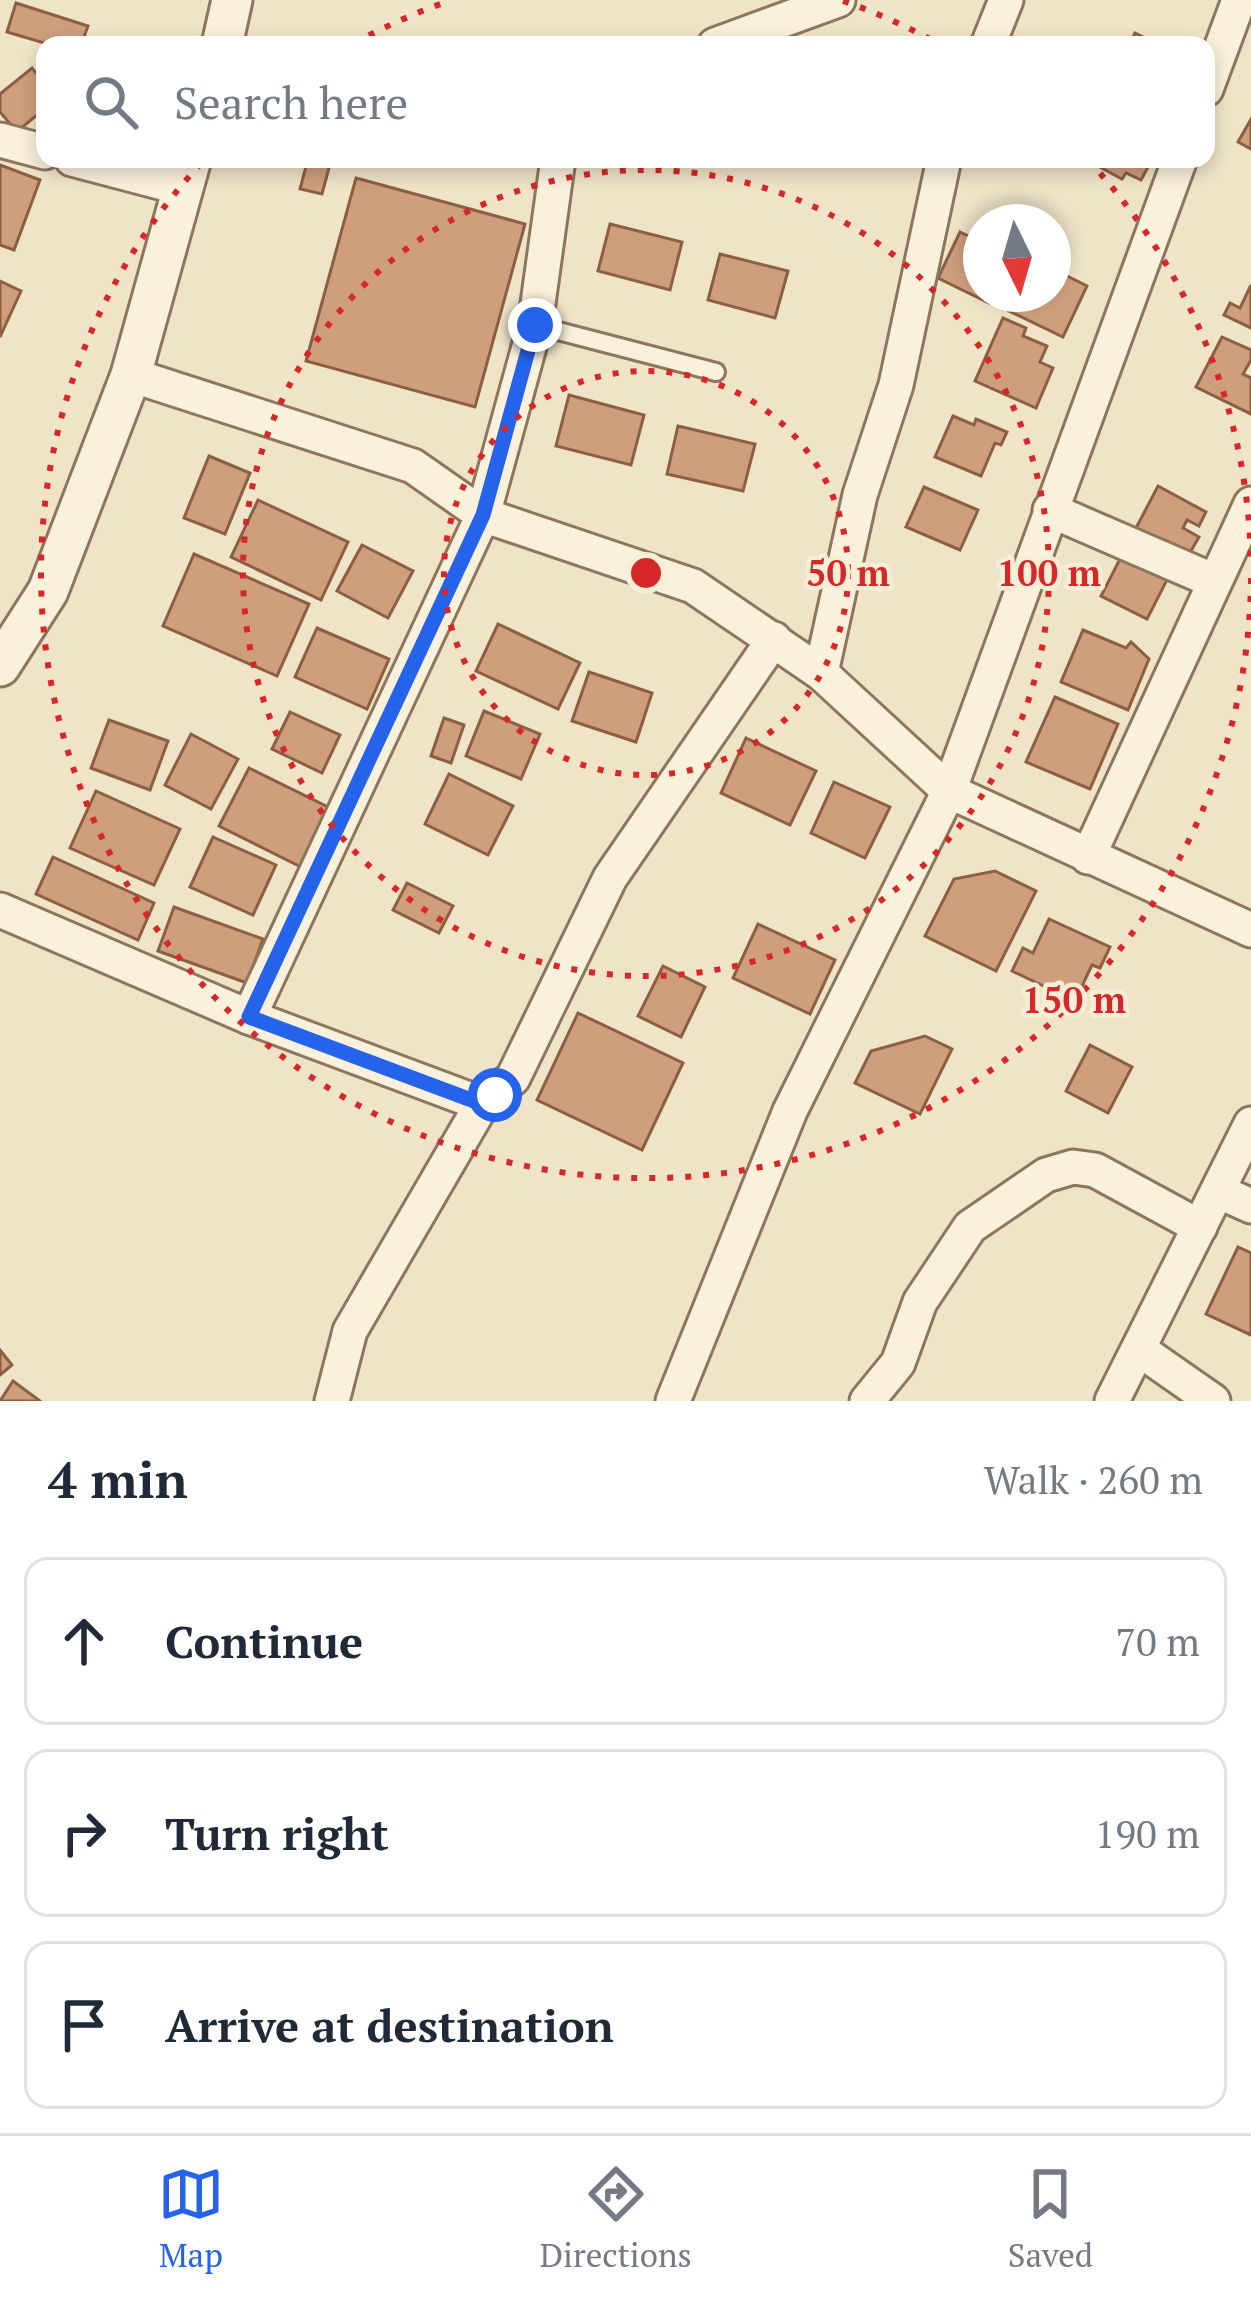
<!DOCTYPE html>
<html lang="en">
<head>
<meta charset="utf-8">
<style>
	:root { --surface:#fff; --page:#f6f6f7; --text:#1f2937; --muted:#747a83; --line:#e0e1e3; --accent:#2563eb }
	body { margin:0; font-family:"PT Serif",serif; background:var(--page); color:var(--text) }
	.compass { position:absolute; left:963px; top:204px; width:108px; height:108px; border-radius:50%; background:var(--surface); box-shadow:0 6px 18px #0003; rotate:175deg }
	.stop { position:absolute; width:36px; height:36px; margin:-27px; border:9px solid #2563eb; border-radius:50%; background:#fff }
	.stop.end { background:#2563eb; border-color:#fff; box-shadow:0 3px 12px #0008 }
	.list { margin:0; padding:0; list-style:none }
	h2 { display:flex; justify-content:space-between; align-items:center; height:156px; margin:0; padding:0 48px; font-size:51px }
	h2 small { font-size:39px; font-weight:400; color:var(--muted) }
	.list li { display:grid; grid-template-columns:78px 1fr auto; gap:36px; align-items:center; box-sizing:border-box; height:168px; margin:0 24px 24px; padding:0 24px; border:3px solid var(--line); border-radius:24px }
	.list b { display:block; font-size:45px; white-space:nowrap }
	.list em { font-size:39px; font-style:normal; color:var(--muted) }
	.icon { flex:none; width:66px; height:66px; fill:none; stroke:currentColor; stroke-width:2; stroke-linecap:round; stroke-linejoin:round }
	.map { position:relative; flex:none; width:1251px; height:1401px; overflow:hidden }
	.search { position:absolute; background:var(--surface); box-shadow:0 6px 18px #0003; left:36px; right:36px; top:36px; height:132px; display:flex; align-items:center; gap:30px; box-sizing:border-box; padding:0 42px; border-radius:24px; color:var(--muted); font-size:45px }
	.sheet { height:732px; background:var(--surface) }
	nav { display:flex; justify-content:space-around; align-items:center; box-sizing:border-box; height:168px; border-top:3px solid var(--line); background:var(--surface); font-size:33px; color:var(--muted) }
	nav a { display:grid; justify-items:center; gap:6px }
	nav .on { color:var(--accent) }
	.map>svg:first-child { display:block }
	.building { fill:#cf9f7d; stroke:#8d5f41; stroke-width:3 }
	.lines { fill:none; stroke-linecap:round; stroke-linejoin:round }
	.service-casing { stroke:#8d765c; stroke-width:22 }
	.minor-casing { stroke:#8d765c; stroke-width:39 }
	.tertiary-casing { stroke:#8d765c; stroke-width:45 }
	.service { stroke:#faf1dc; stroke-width:16 }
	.minor { stroke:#faf1dc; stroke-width:33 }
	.tertiary { stroke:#faf1dc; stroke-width:39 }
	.route { stroke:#2563eb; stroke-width:15 }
	.ring { fill:none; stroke:#d62828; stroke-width:6; stroke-dasharray:6 12 }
	.centre { fill:#d62828; stroke:#f7eed8; stroke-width:6 }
	.ring-label { font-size:36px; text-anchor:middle; font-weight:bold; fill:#d62828; stroke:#f7eed8; stroke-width:9; stroke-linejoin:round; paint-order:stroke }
</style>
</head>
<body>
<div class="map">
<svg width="1251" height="1401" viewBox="0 0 1251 1401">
	<rect width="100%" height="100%" fill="#f0e4c8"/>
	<!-- building -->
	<g class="building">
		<polygon points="16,3 88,26 81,45 51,45 7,32"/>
		<polygon points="1135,33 1160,45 1129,45"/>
		<polygon points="32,68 45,84 45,108 17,132 0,112 0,94"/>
		<polygon points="1251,119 1251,149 1238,142"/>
		<polygon points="308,159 330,164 322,194 300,189"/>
		<polygon points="1085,159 1131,159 1148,167 1141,180 1126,173 1122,179"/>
		<polygon points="0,165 40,180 14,250 0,245"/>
		<polygon points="356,178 525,224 475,407 306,361"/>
		<polygon points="610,224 682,242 670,290 598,271"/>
		<polygon points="960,232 981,242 981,294 993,294 989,303 938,278"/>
		<polygon points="720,254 788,271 775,318 708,300"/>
		<polygon points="1053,269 1087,286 1063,337 1009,311 1017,294 1053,294"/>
		<polygon points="0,281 21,291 0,337"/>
		<polygon points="1251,285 1251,328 1224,315 1230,303 1240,308"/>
		<polygon points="1003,318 1026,328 1023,336 1047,346 1040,362 1053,368 1036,408 975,381"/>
		<polygon points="1222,337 1251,350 1251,360 1243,374 1251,378 1251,414 1196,387"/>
		<polygon points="569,395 644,415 631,465 556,446"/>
		<polygon points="953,416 974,425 976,419 1007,432 1001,445 995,443 981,476 935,457"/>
		<polygon points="678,426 755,444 743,491 667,474"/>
		<polygon points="209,456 250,473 225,534 184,518"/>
		<polygon points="1158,486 1206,512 1199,526 1187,520 1183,528 1199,537 1188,556 1136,528"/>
		<polygon points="924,487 978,510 960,550 906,527"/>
		<polygon points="258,500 348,542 321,600 231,557"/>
		<polygon points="362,545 413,571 388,618 337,591"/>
		<polygon points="194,554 309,604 277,676 163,626"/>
		<polygon points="1122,555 1168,578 1147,619 1101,596"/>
		<polygon points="498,624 580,663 558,709 476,671"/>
		<polygon points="317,628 389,659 367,709 295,677"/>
		<polygon points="1083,630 1126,648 1131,642 1149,659 1128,710 1061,682"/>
		<polygon points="589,672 652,693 636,742 572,721"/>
		<polygon points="1055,697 1118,724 1090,789 1026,762"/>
		<polygon points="484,711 540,734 521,779 466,756"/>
		<polygon points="290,712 340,735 322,773 272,749"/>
		<polygon points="444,718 464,725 451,763 431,756"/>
		<polygon points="109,720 168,741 150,790 91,768"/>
		<polygon points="191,734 238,759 211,809 165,785"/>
		<polygon points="746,738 816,771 790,825 721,793"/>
		<polygon points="249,768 332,809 303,868 219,826"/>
		<polygon points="449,774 513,806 488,855 425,824"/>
		<polygon points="834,782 890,807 865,858 811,833"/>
		<polygon points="96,791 180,829 154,885 70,848"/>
		<polygon points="213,837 276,865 253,915 190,887"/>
		<polygon points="53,857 154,903 138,940 36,894"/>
		<polygon points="995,871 1036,891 996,971 925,936 954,879"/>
		<polygon points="407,883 453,906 439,933 393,910"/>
		<polygon points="174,907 263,939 247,983 158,951"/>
		<polygon points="1049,919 1110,947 1100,968 1092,965 1075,1001 1012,971 1023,948 1033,953"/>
		<polygon points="758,924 835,960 810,1014 733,978"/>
		<polygon points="663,966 705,987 681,1037 638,1016"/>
		<polygon points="578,1013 683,1063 642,1150 537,1100"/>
		<polygon points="925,1036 952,1049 920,1114 855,1083 871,1051"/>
		<polygon points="1090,1045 1132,1067 1108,1113 1066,1091"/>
		<polygon points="1238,1247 1251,1253 1251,1335 1206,1314"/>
		<polygon points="0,1350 12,1365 0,1375"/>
		<polygon points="13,1381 40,1401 0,1401"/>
	</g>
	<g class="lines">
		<!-- service casing -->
		<g class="service-casing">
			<polyline id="service" points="535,325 716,372"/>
		</g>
		<!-- minor casing -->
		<g class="minor-casing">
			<g id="minor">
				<polyline points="715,45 838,0"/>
				<polyline points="988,45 1006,0"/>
				<polyline points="1206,89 1239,0"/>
				<polyline points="0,140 45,152"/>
				<polyline points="72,159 182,188"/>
				<polyline points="131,375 413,466 483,515 693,586 821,673 949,791 1251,930"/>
				<polyline points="1050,510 1214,581"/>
				<polyline points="821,673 860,495 896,385 944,159"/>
				<polyline points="1088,857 1251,504"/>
				<polyline points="0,910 249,1017 482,1104 513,1078 610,878 774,639"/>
				<polyline points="249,1017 483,515 535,325 558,159"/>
				<polyline points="1218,1191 1251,1206"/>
				<polyline points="1140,1350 1213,1401"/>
				<polyline points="332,1401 350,1331 482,1104"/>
				<polyline points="673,1401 790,1111 949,791 1180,159"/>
				<polyline points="867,1401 898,1363 920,1302 970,1227 1046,1175 1073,1167 1095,1170 1200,1227"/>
				<polyline points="1112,1401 1251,1124"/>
			</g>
		</g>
		<!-- tertiary casing -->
		<g class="tertiary-casing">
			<g id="tertiary">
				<polyline points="222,45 232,0"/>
				<polyline points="0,666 48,591 131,375 191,159"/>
			</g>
		</g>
		<!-- service -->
		<use href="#service" class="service"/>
		<!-- minor -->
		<use href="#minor" class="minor"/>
		<!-- tertiary -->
		<use href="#tertiary" class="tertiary"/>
	</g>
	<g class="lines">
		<!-- route -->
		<polyline class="route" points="495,1095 482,1104 249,1017 483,515 535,325"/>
	</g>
	<!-- distance rings -->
	<g class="ring">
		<circle cx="646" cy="573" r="202"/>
		<circle cx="646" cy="573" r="403"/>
		<path d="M1251 578A605 605 0 1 1 204 160M353 44A605 605 0 0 1 449 1M843 1A605 605 0 0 1 939 44M1088 160A605 605 0 0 1 1251 568"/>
	</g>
	<circle cx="646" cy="573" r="18" class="centre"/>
	<g class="ring-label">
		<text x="848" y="586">50 m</text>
		<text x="1049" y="586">100 m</text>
		<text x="1074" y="1013">150 m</text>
	</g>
</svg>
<svg class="compass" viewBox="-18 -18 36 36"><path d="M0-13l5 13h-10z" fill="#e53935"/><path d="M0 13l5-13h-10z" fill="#747a83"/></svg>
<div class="stop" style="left:495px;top:1095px"></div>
<div class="stop end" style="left:535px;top:325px"></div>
<div class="search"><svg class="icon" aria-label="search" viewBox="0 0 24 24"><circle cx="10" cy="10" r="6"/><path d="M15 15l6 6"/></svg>Search here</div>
</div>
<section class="sheet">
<h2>4 min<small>Walk · 260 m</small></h2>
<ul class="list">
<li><svg class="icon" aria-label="ahead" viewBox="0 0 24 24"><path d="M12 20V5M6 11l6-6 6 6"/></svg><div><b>Continue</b></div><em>70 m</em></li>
<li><svg class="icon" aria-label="right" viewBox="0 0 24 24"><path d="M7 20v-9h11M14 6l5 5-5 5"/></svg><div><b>Turn right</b></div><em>190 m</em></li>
<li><svg class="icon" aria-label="arrive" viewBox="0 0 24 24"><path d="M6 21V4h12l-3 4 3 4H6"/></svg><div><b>Arrive at destination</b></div></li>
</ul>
</section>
<nav>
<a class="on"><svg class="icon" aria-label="map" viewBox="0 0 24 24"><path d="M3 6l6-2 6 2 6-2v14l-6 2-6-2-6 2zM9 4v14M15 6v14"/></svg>Map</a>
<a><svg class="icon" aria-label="directions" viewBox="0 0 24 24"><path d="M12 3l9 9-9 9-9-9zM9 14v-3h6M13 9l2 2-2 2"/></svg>Directions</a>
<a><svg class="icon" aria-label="saved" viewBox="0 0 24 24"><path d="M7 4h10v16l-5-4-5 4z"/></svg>Saved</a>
</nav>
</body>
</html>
